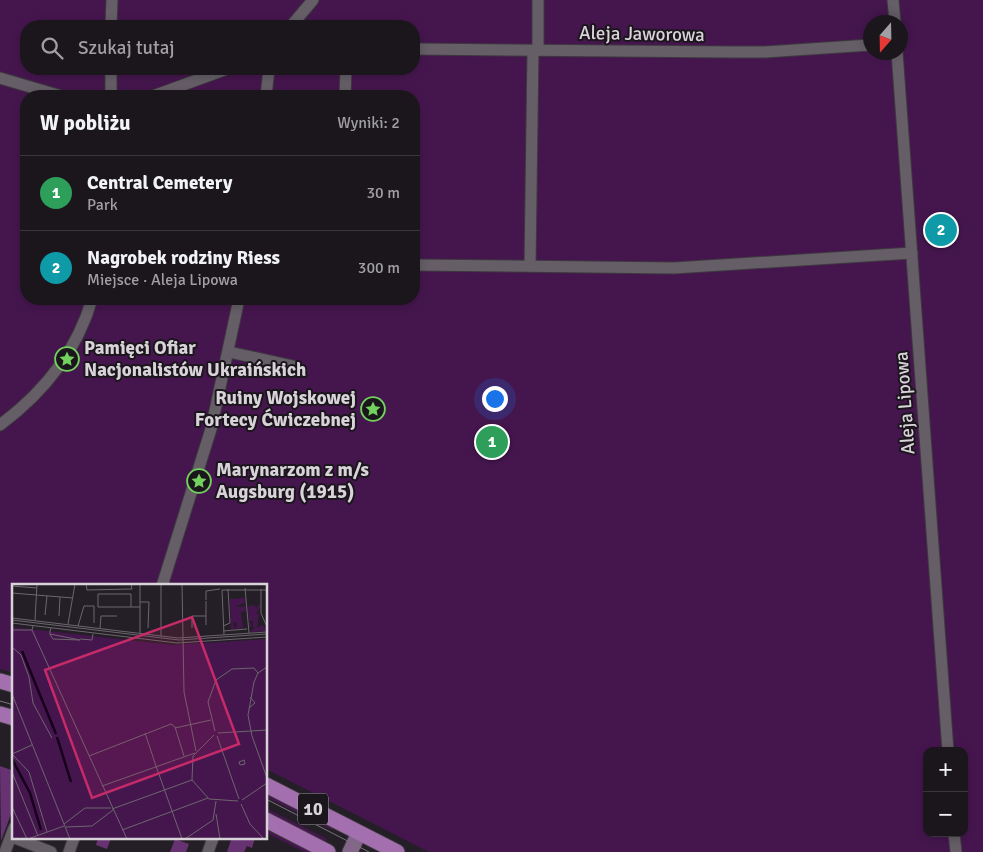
<!DOCTYPE html>
<html lang="pl">
<head>
<meta charset="utf-8">
<style>
	:root { --surface:#1b161c; --page:#282329; --text:#f1f3f6; --muted:#a09fa3; --line:#39353b; --accent:#7c3aed }
	body { margin:0; font-family:Signika,sans-serif; background:var(--page); color:var(--text) }
	.controls { position:absolute; right:15px; bottom:15px; display:grid; overflow:hidden; border-radius:10px; box-shadow:0 2px 8px #0003 }
	.controls button { width:45px; height:45px; display:grid; place-items:center; padding:0; border:0; border-bottom:1px solid var(--line); background:var(--surface); color:var(--text); font:25px sans-serif }
	.compass { position:absolute; left:863px; top:15px; width:45px; height:45px; border-radius:50%; background:var(--surface); box-shadow:0 2px 8px #0003; rotate:200deg }
	.you { position:absolute; left:494px; top:398px; width:18px; height:18px; margin:-12px; border:4px solid #fff; border-radius:50%; background:#1a73e8; box-shadow:0 0 0 8px #1a73e833 }
	.badge { display:grid; place-items:center; width:32px; height:32px; border-radius:50%; background:var(--accent); color:#fff; font-size:16px; font-weight:700 }
	.pin { position:absolute; translate:-50% -50%; border:2px solid #fff; box-shadow:0 1px 5px #0006 }
	.list { margin:0; padding:0; list-style:none }
	h2 { display:flex; justify-content:space-between; align-items:center; height:65px; margin:0; padding:0 20px; font-size:21px }
	h2 small { font-size:16px; font-weight:400; color:var(--muted) }
	.list li { display:grid; grid-template-columns:32px 1fr auto; gap:15px; align-items:center; box-sizing:border-box; height:75px; padding:0 20px; border-top:1px solid var(--line) }
	.list b { display:block; font-size:19px; white-space:nowrap }
	.list p { margin:0; font-size:16px; white-space:nowrap; color:var(--muted) }
	.list em { font-size:16px; font-style:normal; color:var(--muted) }
	.icon { flex:none; width:28px; height:28px; fill:none; stroke:currentColor; stroke-width:2; stroke-linecap:round; stroke-linejoin:round }
	.map { position:relative; flex:none; width:983px; height:852px; overflow:hidden }
	.search { position:absolute; background:var(--surface); box-shadow:0 2px 8px #0003; left:20px; top:20px; width:400px; height:55px; display:flex; align-items:center; gap:12px; box-sizing:border-box; padding:0 18px; border-radius:20px; color:var(--muted); font-size:19px }
	.panel { position:absolute; background:var(--surface); box-shadow:0 2px 8px #0003; left:20px; top:90px; width:400px; height:215px; border-radius:20px }
	.map>svg:first-child { display:block }
	.green { fill:#45164e; fill-rule:evenodd }
	.building { fill:#673272 }
	.lines { fill:none; stroke-linecap:round; stroke-linejoin:round }
	.street-casing { stroke:#3e393f; stroke-width:13 }
	.secondary-casing { stroke:#3e393f; stroke-width:17 }
	.primary-casing { stroke:#3e393f; stroke-width:17 }
	.street { stroke:#655e67; stroke-width:11 }
	.secondary { stroke:#84668b; stroke-width:15 }
	.primary { stroke:#a36fae; stroke-width:15 }
	.tram { stroke:#787379; stroke-width:1 }
	.labels { text-anchor:middle; dominant-baseline:central; stroke-width:4; stroke-linejoin:round; paint-order:stroke }
	.shield { fill:#1b151c; stroke:#9f9aa0; stroke-width:1 }
	.shield-label { font-size:18px; font-weight:bold; fill:#d8d3d8 }
	.street-label { font-size:19px; fill:#d8d3d8; stroke:#1b151c }
	.poi-label { font-size:19px; font-weight:bold; fill:#d8d3d8; stroke:#1b151c; text-anchor:start }
	.inset-river { fill:none; stroke:#16001b; stroke-width:2.5 }
	.inset-road { fill:none; stroke:#6c666d; stroke-width:1 }
	.view { fill:#c42b68; fill-opacity:0.15; stroke:#c42b68; stroke-width:2.5 }
	.inset-edge { fill:none; stroke:#d8d3d8; stroke-width:2.5 }
</style>
</head>
<body>
<div class="map">
<svg width="983" height="852" viewBox="0 0 983 852">
	<rect width="100%" height="100%" fill="#241e26"/>
	<!-- green -->
	<g class="green">
		<path d="M 0,0 L 983,0 L 983,852 L 429,852 L 266,769 L 266,586 L 14,586 L 14,673 L 0,669 ZM 870,22 L 900,22 L 900,52 L 870,52 ZM 26,26 L 414,26 L 414,69 L 26,69 ZM 26,96 L 414,96 L 414,299 L 26,299 ZM 927,751 L 964,751 L 964,833 L 927,833 Z"/>
		<polygon points="266,791 334,825 332,830 266,797"/>
		<polygon points="266,808 327,839 324,845 266,815"/>
		<polygon points="266,826 317,852 304,852 266,833"/>
	</g>
	<!-- building -->
	<g class="building">
		<polygon points="0,766 14,771 14,806 1,841"/>
		<polygon points="98,838 111,838 107,849 96,845"/>
		<polygon points="228,838 255,838 252,848 247,846 244,852 227,852 231,840"/>
		<polygon points="175,839 189,844 186,852 170,852"/>
	</g>
	<g class="lines">
		<!-- street casing -->
		<g class="street-casing">
			<g id="street">
				<polyline points="893,0 895,22"/>
				<polyline points="111,26 112,0"/>
				<polyline points="291,26 313,0"/>
				<polyline points="414,49 731,52 765,52 870,45"/>
				<polyline points="538,50 538,0"/>
				<polyline points="897,52 948,751"/>
				<polyline points="0,78 61,96"/>
				<polyline points="111,95 111,69"/>
				<polyline points="153,96 227,69"/>
				<polyline points="266,96 269,69"/>
				<polyline points="345,96 346,69"/>
				<polyline points="414,265 674,268 912,253"/>
				<polyline points="530,266 533,50"/>
				<polyline points="229,352 293,366"/>
				<path d="M 0,425 C 43,393 77,351 92,299"/>
				<polyline points="162,586 211,429 239,299"/>
				<polyline points="954,833 956,852"/>
				<polyline points="15,838 51,852"/>
				<polyline points="5,852 14,828"/>
				<polyline points="69,852 74,838"/>
				<polyline points="208,852 213,838"/>
			</g>
		</g>
		<!-- secondary casing -->
		<g class="secondary-casing">
			<polyline id="secondary" points="350,852 359,833"/>
		</g>
		<!-- primary casing -->
		<g class="primary-casing">
			<g id="primary">
				<polyline points="0,681 14,685"/>
				<polyline points="0,714 14,718"/>
				<polyline points="266,785 397,852"/>
				<polyline points="266,820 328,852"/>
			</g>
		</g>
		<!-- street -->
		<use href="#street" class="street"/>
		<!-- secondary -->
		<use href="#secondary" class="secondary"/>
		<!-- primary -->
		<use href="#primary" class="primary"/>
		<!-- tram -->
		<g class="tram">
			<polyline points="0,701 14,705"/>
			<polyline points="266,799 369,852"/>
		</g>
	</g>
	<!-- icons -->
	<defs>
		<g id="sight-ring" transform="scale(1.25)"><circle r="9.5" fill="#1b151c" stroke="#72d25d" stroke-width="1.5"/><path d="M0-6L1.8-2.2L6-1.7L2.9 1.2L3.7 5.4L0 3.3L-3.7 5.4L-2.9 1.2L-6-1.7L-1.8-2.2Z" fill="#72d25d"/></g>
	</defs>
	<g fill-rule="evenodd">
		<use href="#sight-ring" x="67" y="359"/>
		<use href="#sight-ring" x="373" y="409"/>
		<use href="#sight-ring" x="199" y="481"/>
	</g>
	<g class="labels">
		<!-- shield labels -->
		<rect class="shield" x="298" y="793.5" width="30" height="31" rx="4"/>
		<g class="shield-label">
			<text x="313" y="809">10</text>
		</g>
		<!-- street labels -->
		<g class="street-label">
			<text transform="translate(642 34) rotate(1)">Aleja Jaworowa</text>
			<text transform="translate(905 403) rotate(-94)">Aleja Lipowa</text>
		</g>
		<!-- poi labels -->
		<g class="poi-label">
			<text x="84" y="348">Pamięci Ofiar<tspan x="84" dy="22">Nacjonalistów Ukraińskich</tspan></text>
			<text x="356" y="398" text-anchor="end">Ruiny Wojskowej<tspan x="356" dy="22">Fortecy Ćwiczebnej</tspan></text>
			<text x="216" y="470">Marynarzom z m/s<tspan x="216" dy="22">Augsburg (1915)</tspan></text>
		</g>
	</g>
	<!-- overview -->
	<g transform="translate(12 584)">
		<rect width="255" height="255" fill="#241e26"/>
		<path d="M 233,14 L 233,19 L 223,22 L 232,23 L 233,20 L 234,27 L 229,28 L 231,44 L 224,45 L 225,39 L 221,38 L 223,45 L 219,45 L 218,15 ZM 247,19 L 248,24 L 245,25 L 248,25 L 244,29 L 247,30 L 245,44 L 251,41 L 255,47 L 238,48 L 243,43 L 241,43 L 241,37 L 237,37 L 240,42 L 237,44 L 236,22 L 243,21 L 244,25 ZM 0,43 L 160,61 L 255,55 L 255,255 L 0,255 Z" fill="#45164e"/>
		<path class="inset-river" d="M 10,67 L 44,150M 45,153 L 59,198M 0,175 L 18,209 L 29,246"/>
		<path class="inset-road" d="M 74,0 L 75,6 L 120,5 L 119,0M 128,0 L 128,50M 170,0 L 172,108 L 184,167M 0,2 L 25,4M 233,4 L 237,49M 249,5 L 249,29 L 255,43M 0,9 L 61,14M 194,16 L 194,7 L 208,5M 128,18 L 137,18 L 136,44M 119,23 L 119,10 L 86,10 L 86,23 L 128,23M 33,31 L 35,12M 47,32 L 48,13M 194,32 L 194,17M 0,34 L 166,54 L 255,48M 0,36 L 167,56 L 255,50M 23,36 L 25,0M 0,39 L 165,59 L 255,53M 56,40 L 63,0M 21,42 L 20,46 L 115,255M 66,42 L 72,22 L 82,22 L 82,39M 211,42 L 218,39 L 216,5M 88,44 L 89,32 L 105,32M 180,44 L 180,32 L 194,32 L 194,41M 0,46 L 20,46M 211,47 L 235,45M 38,50 L 68,56 L 41,55 L 39,52 L 38,50 L 38,47 L 39,44M 212,51 L 210,6 L 255,6M 149,52 L 149,0M 68,55 L 80,56 L 81,50M 0,63 L 9,71 L 17,93 L 21,119 L 40,154M 255,83 L 246,89 L 242,98 L 236,131 L 240,152 L 255,194M 0,110 L 58,255M 237,124 L 243,119 L 238,113M 163,144 L 199,136M 203,147 L 196,118 L 204,96 L 220,85 L 242,84 L 246,89M 133,149 L 144,182M 206,149 L 255,146M 202,151 L 181,172 L 180,196 L 197,215 L 226,217M 205,152 L 227,215M 0,170 L 17,188 L 35,248M 0,170 L 20,161M 77,172 L 159,140 L 163,143 L 172,172M 232,176 L 233,180 L 228,181 L 227,178 ZM 144,182 L 170,255M 0,188 L 26,252M 90,202 L 183,169M 230,216 L 255,199M 229,220 L 238,240 L 252,255M 0,223 L 15,255M 100,225 L 180,196M 204,230 L 208,255M 52,240 L 73,224 L 99,224M 54,243 L 80,242 L 101,226M 110,246 L 196,214M 16,255 L 52,242M 173,255 L 201,236 L 204,217"/>
		<path class="view" d="M 180,33 L 227,160 L 80,214 L 33,86 Z"/>
		<rect width="255" height="255" class="inset-edge"/>
	</g>
</svg>
<div class="controls">
<button>+</button>
<button>−</button>
</div>
<svg class="compass" viewBox="-18 -18 36 36"><path d="M0-13l5 13h-10z" fill="#e53935"/><path d="M0 13l5-13h-10z" fill="#a09fa3"/></svg>
<div class="you"></div>
<div class="pin badge" style="left:492px;top:442px;background:#2e9e5b">1</div>
<div class="pin badge" style="left:941px;top:230px;background:#0f9aa8">2</div>
<div class="search"><svg class="icon" aria-label="search" viewBox="0 0 24 24"><circle cx="10" cy="10" r="6"/><path d="M15 15l6 6"/></svg>Szukaj tutaj</div>
<section class="panel">
<h2>W pobliżu<small>Wyniki: 2</small></h2>
<ul class="list">
<li><span class="badge" style="background:#2e9e5b">1</span><div><b>Central Cemetery</b><p>Park</p></div><em>30 m</em></li>
<li><span class="badge" style="background:#0f9aa8">2</span><div><b>Nagrobek rodziny Riess</b><p>Miejsce · Aleja Lipowa</p></div><em>300 m</em></li>
</ul>
</section>
</div>
</body>
</html>
